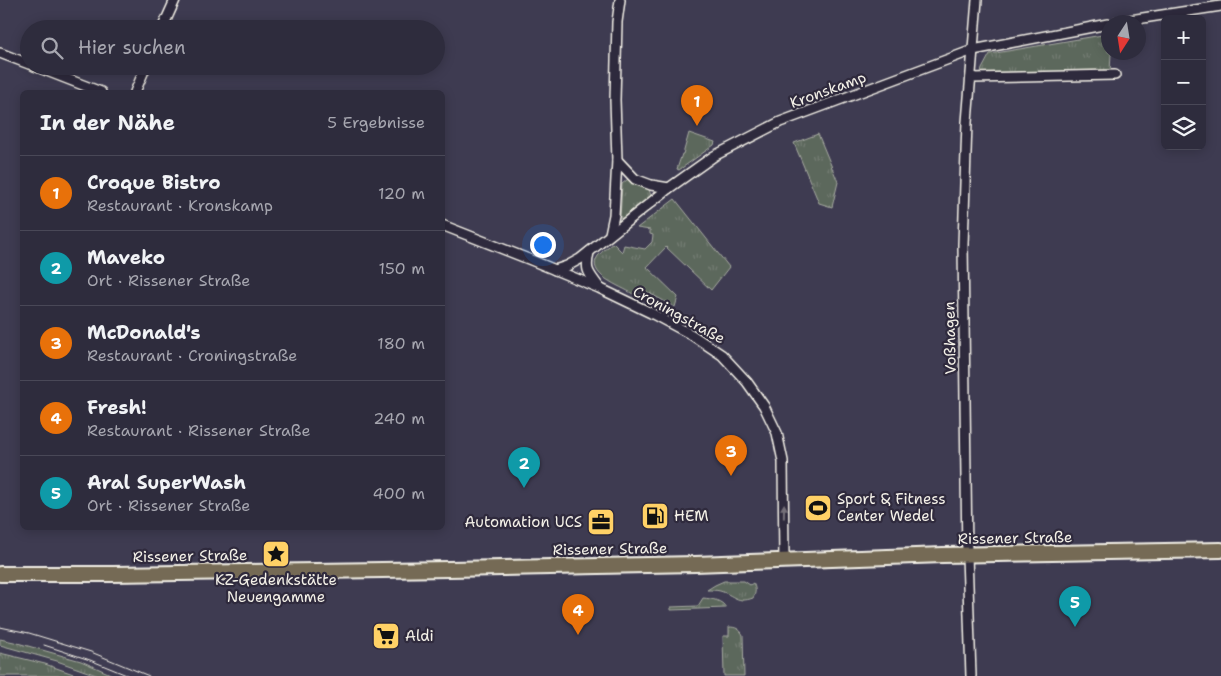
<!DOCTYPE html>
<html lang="de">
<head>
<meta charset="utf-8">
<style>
	:root { --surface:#2e2c3d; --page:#3a3848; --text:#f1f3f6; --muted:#a7a7b0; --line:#494857; --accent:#1a73e8 }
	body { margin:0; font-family:"Shantell Sans",sans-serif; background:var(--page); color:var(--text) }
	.controls { position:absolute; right:15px; top:15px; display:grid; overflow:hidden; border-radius:8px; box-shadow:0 2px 12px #0003 }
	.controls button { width:45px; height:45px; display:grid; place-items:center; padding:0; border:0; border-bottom:1px solid var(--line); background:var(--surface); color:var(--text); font:25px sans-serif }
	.compass { position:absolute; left:1101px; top:15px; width:45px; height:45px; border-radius:50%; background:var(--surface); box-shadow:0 2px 12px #0003; rotate:192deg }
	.you { position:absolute; left:542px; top:244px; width:18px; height:18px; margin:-12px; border:4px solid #fff; border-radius:50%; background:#1a73e8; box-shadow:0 0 0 8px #1a73e833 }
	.badge { display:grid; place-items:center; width:32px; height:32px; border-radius:50%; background:var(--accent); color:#fff; font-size:16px; font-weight:700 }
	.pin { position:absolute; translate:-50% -41px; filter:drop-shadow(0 1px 2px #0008) }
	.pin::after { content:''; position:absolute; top:26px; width:18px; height:15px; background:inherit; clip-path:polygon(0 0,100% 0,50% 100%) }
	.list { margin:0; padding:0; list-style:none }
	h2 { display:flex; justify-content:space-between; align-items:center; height:65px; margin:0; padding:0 20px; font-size:21px }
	h2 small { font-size:16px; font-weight:400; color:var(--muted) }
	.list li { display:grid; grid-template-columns:32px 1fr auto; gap:15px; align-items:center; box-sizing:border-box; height:75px; padding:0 20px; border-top:1px solid var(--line) }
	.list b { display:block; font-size:19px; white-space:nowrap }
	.list p { margin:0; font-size:16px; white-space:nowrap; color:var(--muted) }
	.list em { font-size:16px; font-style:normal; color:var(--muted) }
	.icon { flex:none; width:28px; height:28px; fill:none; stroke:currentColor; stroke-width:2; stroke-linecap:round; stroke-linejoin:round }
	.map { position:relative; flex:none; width:1221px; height:676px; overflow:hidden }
	.search { position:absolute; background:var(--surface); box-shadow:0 2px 12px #0003; left:20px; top:20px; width:425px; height:55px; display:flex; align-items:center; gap:12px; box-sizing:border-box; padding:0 18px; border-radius:28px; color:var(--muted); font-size:19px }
	.panel { position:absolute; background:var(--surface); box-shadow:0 2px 12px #0003; left:20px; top:90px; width:425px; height:440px; border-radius:8px }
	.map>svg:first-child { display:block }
	.grass { fill:url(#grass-tufts); stroke:#a8aca2 }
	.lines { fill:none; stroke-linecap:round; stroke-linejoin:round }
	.minor-casing { stroke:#f4f1e8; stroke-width:12 }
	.primary-casing { stroke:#f4f1e8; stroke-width:18 }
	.minor { stroke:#2f2a3d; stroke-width:9 }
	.primary { stroke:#746b55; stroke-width:14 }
	.tram { stroke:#f4f1e8; stroke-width:1 }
	.oneway { fill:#747079 }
	.labels { text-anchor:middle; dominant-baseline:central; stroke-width:4.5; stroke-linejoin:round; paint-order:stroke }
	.street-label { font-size:15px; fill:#f4f1e8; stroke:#2f2a3d }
	.poi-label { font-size:15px; fill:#f4f1e8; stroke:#2f2a3d; text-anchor:start }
</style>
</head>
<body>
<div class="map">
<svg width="1221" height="676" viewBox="0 0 1221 676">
	<defs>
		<pattern id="grass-tufts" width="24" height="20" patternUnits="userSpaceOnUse" patternTransform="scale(1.25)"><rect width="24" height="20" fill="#5c675c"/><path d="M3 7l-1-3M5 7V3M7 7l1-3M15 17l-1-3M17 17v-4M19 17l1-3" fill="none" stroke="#747d73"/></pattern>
	</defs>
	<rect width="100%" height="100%" fill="#3e3b51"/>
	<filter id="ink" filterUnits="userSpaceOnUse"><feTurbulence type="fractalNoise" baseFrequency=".02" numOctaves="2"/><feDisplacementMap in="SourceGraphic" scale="10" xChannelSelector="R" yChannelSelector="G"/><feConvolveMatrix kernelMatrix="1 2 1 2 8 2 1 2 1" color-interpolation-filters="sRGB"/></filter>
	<g filter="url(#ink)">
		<!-- grass -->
		<g class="grass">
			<polygon points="1108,34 1108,52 1111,53 1110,72 980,76 982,69 990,54"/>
			<polygon points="689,133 715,142 714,145 679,170 677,169 682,154 683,154"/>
			<polygon points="818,134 838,182 832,207 819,203 794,143"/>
			<polygon points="628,179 639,185 649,189 651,197 620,220 622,184"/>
			<path d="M 675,199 L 729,267 L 711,290 L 666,247 L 647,267 L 678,297 L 675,307 L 638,287 L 633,294 C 621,286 585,275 598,256 C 602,251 608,247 613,243 L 622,252 L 624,245 L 645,249 L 652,242 L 653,235 L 650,234 L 650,230 L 637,228 Z"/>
			<path d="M 724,581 L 744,581 L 750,585 L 753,583 C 756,588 756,593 753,598 C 737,604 734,595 720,591 C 716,590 711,590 707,590 L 715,585 Z"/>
			<path d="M 703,598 C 712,599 722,600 726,608 L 671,610 L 671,607 L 698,606 Z"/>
			<path d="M 729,627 C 736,627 740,629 743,635 L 744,676 L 724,676 L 723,636 L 729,636 Z"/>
			<polygon points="0,639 14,642 81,661 115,676 99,676 57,661 0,645"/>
			<polygon points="0,653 45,664 79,676 0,676"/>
		</g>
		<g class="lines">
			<!-- minor casing -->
			<g class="minor-casing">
				<g id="minor">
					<polyline points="1117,22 1221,6"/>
					<polyline points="162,29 175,0"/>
					<polyline points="0,53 29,64"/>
					<polyline points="34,66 101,92"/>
					<polyline points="971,78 1115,75"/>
					<polyline points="135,92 146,66"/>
					<polyline points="617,160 635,179 651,185 669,188"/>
					<polyline points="442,225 531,260 599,288 651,313 692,335 722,355 747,382 764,406 777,433 783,461 784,560"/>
					<polyline points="610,234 614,215 617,160 615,100 617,22 620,0"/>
					<path d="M 589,252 C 585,271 588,272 599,287"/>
					<polyline points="555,270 567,266 580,259 669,188 714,156 780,122 973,50 1108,24"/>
					<polyline points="971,676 967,555 963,245 967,122 977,0"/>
				</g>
			</g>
			<!-- primary casing -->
			<g class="primary-casing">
				<polyline id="primary" points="0,574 113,574 449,569 695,564 943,555 1221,550"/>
			</g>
			<!-- minor -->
			<use href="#minor" class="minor"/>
			<!-- primary -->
			<use href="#primary" class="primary"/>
			<!-- tram -->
			<g class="tram">
				<polyline points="0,627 29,633 91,652 149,676"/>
				<polyline points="44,645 90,660 129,676"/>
			</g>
		</g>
		<!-- one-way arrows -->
		<defs><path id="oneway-solid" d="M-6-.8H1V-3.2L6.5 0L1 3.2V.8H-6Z" transform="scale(1.25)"/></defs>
		<use class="oneway" href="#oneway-solid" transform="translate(784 511) rotate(-89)"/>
	</g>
	<!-- icons -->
	<defs>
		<g id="stadium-square" transform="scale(1.4375)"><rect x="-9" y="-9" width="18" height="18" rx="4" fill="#ffd166" stroke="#2f2a3d"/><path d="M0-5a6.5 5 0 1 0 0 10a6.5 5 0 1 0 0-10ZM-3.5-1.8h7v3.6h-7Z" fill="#111"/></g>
		<g id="fuel-square" transform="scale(1.4375)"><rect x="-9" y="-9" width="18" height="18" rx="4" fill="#ffd166" stroke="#2f2a3d"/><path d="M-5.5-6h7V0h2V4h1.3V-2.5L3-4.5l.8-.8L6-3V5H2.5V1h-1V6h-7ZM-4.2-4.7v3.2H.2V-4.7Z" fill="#111"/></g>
		<g id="office-square" transform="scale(1.4375)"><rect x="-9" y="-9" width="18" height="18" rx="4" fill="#ffd166" stroke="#2f2a3d"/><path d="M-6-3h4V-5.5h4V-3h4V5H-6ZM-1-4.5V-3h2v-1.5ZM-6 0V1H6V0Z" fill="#111"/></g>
		<g id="sight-square" transform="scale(1.4375)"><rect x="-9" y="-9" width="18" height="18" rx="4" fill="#ffd166" stroke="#2f2a3d"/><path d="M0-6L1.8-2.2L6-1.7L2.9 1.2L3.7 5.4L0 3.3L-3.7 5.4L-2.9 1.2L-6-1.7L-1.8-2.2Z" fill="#111"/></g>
		<g id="supermarket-square" transform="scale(1.4375)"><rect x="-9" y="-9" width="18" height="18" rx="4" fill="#ffd166" stroke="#2f2a3d"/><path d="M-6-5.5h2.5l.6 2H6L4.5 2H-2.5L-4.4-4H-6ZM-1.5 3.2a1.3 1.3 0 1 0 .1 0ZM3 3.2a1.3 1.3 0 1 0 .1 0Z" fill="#111"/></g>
	</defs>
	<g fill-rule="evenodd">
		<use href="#stadium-square" x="818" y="508"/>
		<use href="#fuel-square" x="655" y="516"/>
		<use href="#office-square" x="601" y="522"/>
		<use href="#sight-square" x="276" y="554"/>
		<use href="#supermarket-square" x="386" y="636"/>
	</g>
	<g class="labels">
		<!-- street labels -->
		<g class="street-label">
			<text transform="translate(828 90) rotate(-20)">Kronskamp</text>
			<text transform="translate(679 315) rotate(29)">Croningstraße</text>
			<text transform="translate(950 338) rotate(-91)">Voßhagen</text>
			<text transform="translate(1015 538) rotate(-1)">Rissener Straße</text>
			<text transform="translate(610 549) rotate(-1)">Rissener Straße</text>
			<text transform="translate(190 556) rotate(-1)">Rissener Straße</text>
		</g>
		<!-- poi labels -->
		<g class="poi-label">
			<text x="837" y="499">Sport &amp; Fitness<tspan x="837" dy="17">Center Wedel</tspan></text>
			<text x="674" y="516">HEM</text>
			<text x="582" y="522" text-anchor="end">Automation UCS</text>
			<text x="276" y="580" text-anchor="middle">KZ-Gedenkstätte<tspan x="276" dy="17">Neuengamme</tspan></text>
			<text x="405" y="636">Aldi</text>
		</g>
	</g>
</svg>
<div class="controls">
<button>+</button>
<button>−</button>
<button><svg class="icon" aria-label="layers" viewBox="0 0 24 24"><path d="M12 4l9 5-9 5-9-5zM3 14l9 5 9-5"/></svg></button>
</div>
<svg class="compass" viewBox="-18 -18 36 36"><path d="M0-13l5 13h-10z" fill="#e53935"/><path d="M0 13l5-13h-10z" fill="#a7a7b0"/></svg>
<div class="you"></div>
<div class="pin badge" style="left:697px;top:126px;background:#e8710a">1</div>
<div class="pin badge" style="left:524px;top:488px;background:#0f9aa8">2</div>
<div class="pin badge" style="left:731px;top:476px;background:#e8710a">3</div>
<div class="pin badge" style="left:578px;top:635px;background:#e8710a">4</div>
<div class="pin badge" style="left:1075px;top:627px;background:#0f9aa8">5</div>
<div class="search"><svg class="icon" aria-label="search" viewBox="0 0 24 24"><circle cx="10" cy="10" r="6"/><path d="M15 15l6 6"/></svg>Hier suchen</div>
<section class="panel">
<h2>In der Nähe<small>5 Ergebnisse</small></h2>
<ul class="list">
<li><span class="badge" style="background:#e8710a">1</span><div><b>Croque Bistro</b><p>Restaurant · Kronskamp</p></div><em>120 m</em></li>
<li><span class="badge" style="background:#0f9aa8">2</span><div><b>Maveko</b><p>Ort · Rissener Straße</p></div><em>150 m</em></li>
<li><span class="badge" style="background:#e8710a">3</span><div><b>McDonald's</b><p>Restaurant · Croningstraße</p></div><em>180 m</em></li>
<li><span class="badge" style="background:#e8710a">4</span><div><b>Fresh!</b><p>Restaurant · Rissener Straße</p></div><em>240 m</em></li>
<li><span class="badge" style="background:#0f9aa8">5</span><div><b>Aral SuperWash</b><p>Ort · Rissener Straße</p></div><em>400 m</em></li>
</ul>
</section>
</div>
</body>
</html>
